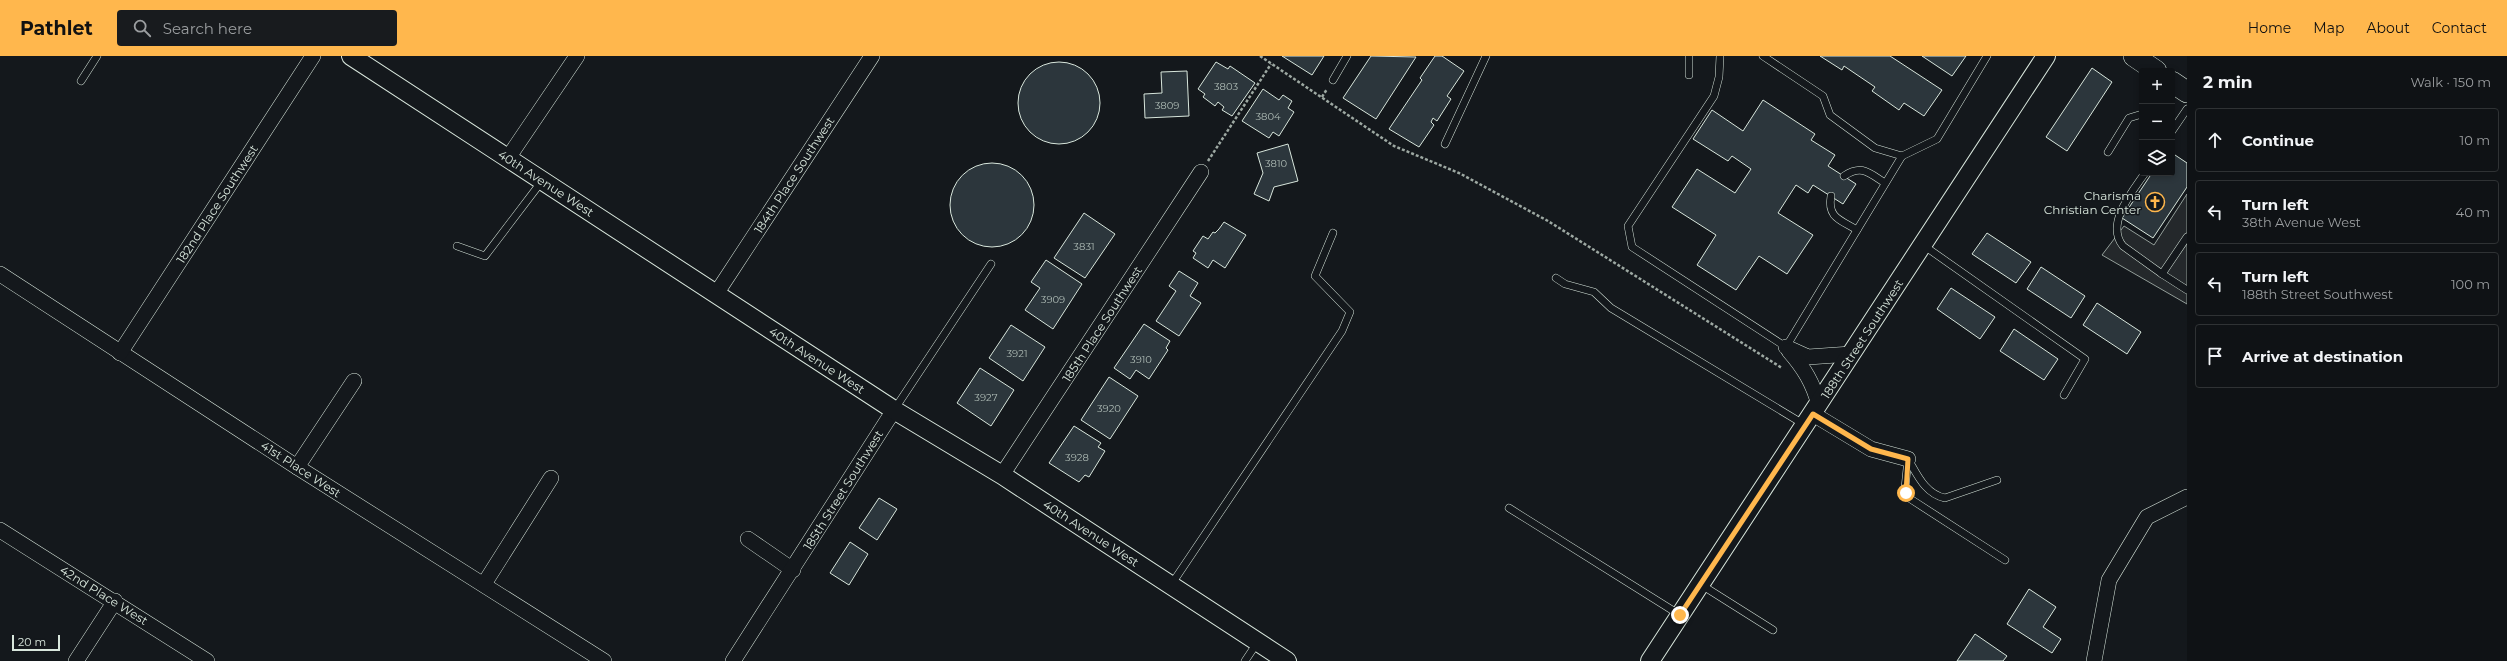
<!DOCTYPE html>
<html lang="en">
<head>
<meta charset="utf-8">
<style>
	:root { --surface:#0f1215; --page:#181b1e; --text:#f1f3f6; --muted:#9b9ea0; --line:#2f3234; --accent:#ffb74d }
	body { margin:0; font-family:Montserrat,sans-serif; background:var(--page); color:var(--text) }
	.controls { position:absolute; right:12px; top:12px; display:grid; overflow:hidden; border-radius:4px; box-shadow:0 2px 6px #0003 }
	.controls button { width:36px; height:36px; display:grid; place-items:center; padding:0; border:0; border-bottom:1px solid var(--line); background:var(--surface); color:var(--text); font:20px sans-serif }
	.scale { position:absolute; left:12px; bottom:10px; width:48px; box-sizing:border-box; padding-left:4px; border:2px solid #d8e6dc; border-top:0; font-size:11px; line-height:14px; white-space:nowrap; color:#d8e6dc; -webkit-text-stroke:3px #14181c; paint-order:stroke }
	.stop { position:absolute; width:12px; height:12px; margin:-9px; border:3px solid #ffb74d; border-radius:50%; background:#fff }
	.stop.end { background:#ffb74d; border-color:#fff; box-shadow:0 1px 4px #0008 }
	.list { margin:0; padding:0; list-style:none }
	h2 { display:flex; justify-content:space-between; align-items:center; height:52px; margin:0; padding:0 16px; font-size:17px }
	h2 small { font-size:13px; font-weight:400; color:var(--muted) }
	.list li { display:grid; grid-template-columns:26px 1fr auto; gap:12px; align-items:center; box-sizing:border-box; height:64px; margin:0 8px 8px; padding:0 8px; border:1px solid var(--line); border-radius:4px }
	.list b { display:block; font-size:15px; white-space:nowrap }
	.list p { margin:0; font-size:13px; white-space:nowrap; color:var(--muted) }
	.list em { font-size:13px; font-style:normal; color:var(--muted) }
	.icon { flex:none; width:22px; height:22px; fill:none; stroke:currentColor; stroke-width:2; stroke-linecap:round; stroke-linejoin:round }
	.map { position:relative; flex:none; width:2187px; height:605px; overflow:hidden }
	header { display:flex; align-items:center; gap:24px; box-sizing:border-box; height:56px; padding:0 20px; background:var(--accent); color:#111 }
	header strong { font-size:19px }
	nav { display:flex; gap:22px; margin-inline-start:auto; font-size:14px }
	.search { width:280px; height:36px; background:var(--page); display:flex; align-items:center; gap:10px; box-sizing:border-box; padding:0 14px; border-radius:4px; color:var(--muted); font-size:15px }
	main { display:flex }
	aside { flex:1; background:var(--surface) }
	.map>svg:first-child { display:block }
	.parking { fill:#24282b; stroke:#939e99 }
	.building { fill:#2c363c; stroke:#d8e6dc }
	.lines { fill:none; stroke-linecap:round; stroke-linejoin:round }
	.service-casing { stroke:#d8e6dc; stroke-width:8 }
	.minor-casing { stroke:#d8e6dc; stroke-width:16 }
	.tertiary-casing { stroke:#d8e6dc; stroke-width:20 }
	.secondary-casing { stroke:#d8e6dc; stroke-width:22 }
	.path { stroke:#9da8a2; stroke-width:2.5; stroke-dasharray:3 2; stroke-linecap:butt }
	.service { stroke:#14181c; stroke-width:7 }
	.minor { stroke:#14181c; stroke-width:15 }
	.tertiary { stroke:#14181c; stroke-width:18 }
	.secondary { stroke:#14181c; stroke-width:21 }
	.route { stroke:#ffb74d; stroke-width:5 }
	.labels { text-anchor:middle; dominant-baseline:central; stroke-width:3; stroke-linejoin:round; paint-order:stroke }
	.number-label { font-size:10px; fill:#adbab4 }
	.street-label { font-size:12px; fill:#d8e6dc; stroke:#14181c }
	.poi-label { font-size:12px; fill:#d8e6dc; stroke:#14181c; text-anchor:end }
</style>
</head>
<body>
<header>
<strong>Pathlet</strong>
<div class="search"><svg class="icon" aria-label="search" viewBox="0 0 24 24"><circle cx="10" cy="10" r="6"/><path d="M15 15l6 6"/></svg>Search here</div>
<nav><a>Home</a><a>Map</a><a>About</a><a>Contact</a></nav>
</header>
<main>
<div class="map">
<svg width="2187" height="605" viewBox="0 0 2187 605">
	<rect width="100%" height="100%" fill="#14181c"/>
	<!-- parking -->
	<polygon class="parking" points="2187,138 2187,248 2102,199 2124,170 2154,189"/>
	<!-- building -->
	<g class="building">
		<polygon points="1282,0 1324,0 1312,19"/>
		<polygon points="1371,0 1416,1 1376,63 1343,42"/>
		<polygon points="1435,0 1442,0 1464,15 1447,40 1451,43 1437,65 1433,62 1431,66 1434,69 1419,91 1389,73 1422,24 1420,22"/>
		<polygon points="1820,0 1890,0 1942,34 1924,60 1904,47 1899,54 1872,35 1875,31 1844,10 1842,14"/>
		<polygon points="1922,0 1966,0 1952,20"/>
		<circle cx="1059" cy="47" r="41"/>
		<polygon points="1216,6 1228,13 1230,10 1255,27 1232,60 1222,54 1224,51 1218,46 1215,50 1203,41 1205,38 1198,33"/>
		<polygon points="2092,12 2112,26 2067,95 2046,81"/>
		<polygon points="1187,15 1189,60 1145,62 1144,38 1162,37 1161,16"/>
		<polygon points="1263,33 1279,44 1283,39 1292,45 1288,52 1294,56 1279,80 1273,76 1269,82 1242,65"/>
		<polygon points="1763,44 1815,78 1811,84 1835,99 1828,110 1856,128 1843,148 1813,129 1808,137 1796,129 1778,157 1813,179 1787,218 1759,200 1736,234 1697,209 1716,179 1672,151 1697,113 1735,137 1751,113 1732,100 1728,105 1693,83 1712,54 1743,75"/>
		<polygon points="1288,88 1298,125 1274,131 1269,145 1254,138 1263,117 1257,97"/>
		<polygon points="2172,97 2187,107 2187,131 2153,182 2122,162 2152,117 2172,117"/>
		<circle cx="992" cy="149" r="42"/>
		<polygon points="1084,157 1115,178 1085,222 1054,202"/>
		<polygon points="1224,166 1246,179 1225,212 1213,204 1208,212 1193,202 1196,197 1193,195 1203,180 1208,183 1213,176 1215,177 1219,173"/>
		<polygon points="1987,177 2031,206 2016,227 1972,198"/>
		<polygon points="1046,204 1082,228 1053,273 1025,254 1040,232 1031,226"/>
		<polygon points="2041,211 2085,240 2071,262 2027,233"/>
		<polygon points="1179,215 1198,227 1190,240 1201,247 1179,280 1156,265 1176,235 1169,230"/>
		<polygon points="1951,232 1995,261 1980,283 1937,253"/>
		<polygon points="2097,247 2141,276 2127,298 2083,269"/>
		<polygon points="1144,268 1170,285 1166,292 1168,294 1149,323 1136,314 1130,323 1114,312"/>
		<polygon points="1011,269 1045,291 1023,325 989,302"/>
		<polygon points="2014,273 2058,303 2044,324 2000,295"/>
		<polygon points="980,312 1014,334 991,370 957,347"/>
		<polygon points="1109,321 1138,340 1110,383 1081,364"/>
		<polygon points="1074,370 1101,387 1098,391 1105,395 1089,421 1085,419 1079,426 1049,407"/>
		<polygon points="879,442 897,453 877,484 859,472"/>
		<polygon points="850,486 868,498 849,529 830,517"/>
		<polygon points="2029,533 2056,551 2043,571 2061,583 2052,597 2007,568"/>
		<polygon points="1975,578 2007,600 2003,605 1957,605"/>
	</g>
	<g class="lines">
		<!-- service casing -->
		<g class="service-casing">
			<g id="service">
				<polyline points="1689,0 1689,19"/>
				<polyline points="1720,0 1719,21 1714,40 1628,170 1632,191 1786,291 1902,100"/>
				<polyline points="1763,0 1823,40 1830,59 1875,92 1902,100 1937,83 1987,0"/>
				<polyline points="1333,24 1347,0"/>
				<polyline points="81,25 97,0"/>
				<polyline points="2172,75 2187,53"/>
				<polyline points="1445,88 1486,0"/>
				<polyline points="2108,96 2129,62 2142,58"/>
				<path d="M 2145,117 C 2132,136 2105,168 2123,190 L 2162,218"/>
				<path d="M 1844,120 C 1862,108 1869,117 1885,127"/>
				<path d="M 1831,140 C 1827,162 1841,164 1857,174"/>
				<polyline points="2187,181 2162,218 2187,234"/>
				<polyline points="1923,189 2085,303 2064,339"/>
				<polyline points="457,190 485,200 542,125"/>
				<polyline points="1556,222 1565,228 1594,236 1611,252 1805,369"/>
				<polyline points="894,354 991,208"/>
				<polyline points="1908,403 1905,432 1909,442 2005,504"/>
				<path d="M 1908,403 C 1917,418 1925,438 1945,442 L 1997,424"/>
				<polyline points="1509,452 1680,559"/>
				<polyline points="1700,528 1773,574"/>
				<polyline points="1171,529 1342,275 1350,256 1315,220 1333,177"/>
				<polyline points="1245,605 1257,587"/>
			</g>
		</g>
		<!-- minor casing -->
		<g class="minor-casing">
			<g id="minor">
				<polyline points="508,102 577,0"/>
				<polyline points="0,218 297,411 604,605"/>
				<polyline points="716,238 872,0"/>
				<polyline points="1786,291 1808,301 1851,298"/>
				<path d="M 1789,295 C 1804,312 1813,327 1819,349"/>
				<polyline points="120,297 313,0"/>
				<polyline points="1813,358 1871,393 1908,403"/>
				<polyline points="297,411 354,325"/>
				<polyline points="1002,419 1201,116"/>
				<polyline points="0,474 207,605"/>
				<polyline points="748,483 793,514"/>
				<polyline points="484,528 551,422"/>
				<polyline points="76,605 115,545"/>
				<polyline points="733,605 894,354"/>
				<polyline points="2094,605 2109,524 2147,461 2187,441"/>
			</g>
		</g>
		<!-- tertiary casing -->
		<g class="tertiary-casing">
			<g id="tertiary">
				<polyline points="351,0 894,354 1002,419 1287,605"/>
				<polyline points="1650,605 2046,0"/>
			</g>
		</g>
		<!-- secondary casing -->
		<g class="secondary-casing">
			<g id="secondary">
				<polyline points="2134,0 2156,15"/>
				<polyline points="2172,26 2187,36"/>
			</g>
		</g>
		<!-- path -->
		<g class="path">
			<polyline points="1260,0 1394,90 1459,117 1548,165 1782,312"/>
			<polyline points="1322,41 1327,33"/>
			<polyline points="1208,105 1271,8"/>
		</g>
		<!-- service -->
		<use href="#service" class="service"/>
		<!-- minor -->
		<use href="#minor" class="minor"/>
		<!-- tertiary -->
		<use href="#tertiary" class="tertiary"/>
		<!-- secondary -->
		<use href="#secondary" class="secondary"/>
	</g>
	<g class="lines">
		<!-- route -->
		<polyline class="route" points="1680,559 1813,358 1871,393 1908,403 1906,437"/>
	</g>
	<!-- icons -->
	<defs>
		<g id="church-ring" transform="scale(1)"><circle r="9.5" fill="#14181c" stroke="#ffb74d" stroke-width="1.5"/><path d="M-1.2-6h2.4v3.5h3.3v2.4h-3.3V6h-2.4V-.1h-3.3v-2.4h3.3Z" fill="#ffb74d"/></g>
	</defs>
	<g fill-rule="evenodd">
		<use href="#church-ring" x="2155" y="146"/>
	</g>
	<g class="labels">
		<!-- number labels -->
		<g class="number-label">
			<text x="1226" y="30">3803</text>
			<text x="1167" y="49">3809</text>
			<text x="1268" y="60">3804</text>
			<text x="1276" y="107">3810</text>
			<text x="1084" y="190">3831</text>
			<text x="1053" y="243">3909</text>
			<text x="1017" y="297">3921</text>
			<text x="1141" y="303">3910</text>
			<text x="986" y="341">3927</text>
			<text x="1109" y="352">3920</text>
			<text x="1077" y="401">3928</text>
		</g>
		<!-- street labels -->
		<g class="street-label">
			<text transform="translate(794 119) rotate(-57)">184th Place Southwest</text>
			<text transform="translate(546 127) rotate(33)">40th Avenue West</text>
			<text transform="translate(217 148) rotate(-57)">182nd Place Southwest</text>
			<text transform="translate(1102 268) rotate(-57)">185th Place Southwest</text>
			<text transform="translate(1862 283) rotate(-57)">188th Street Southwest</text>
			<text transform="translate(817 304) rotate(33)">40th Avenue West</text>
			<text transform="translate(301 413) rotate(33)">41st Place West</text>
			<text transform="translate(843 434) rotate(-58)">185th Street Southwest</text>
			<text transform="translate(1091 477) rotate(33)">40th Avenue West</text>
			<text transform="translate(104 539) rotate(32)">42nd Place West</text>
		</g>
		<!-- poi labels -->
		<g class="poi-label">
			<text x="2141" y="139">Charisma<tspan x="2141" dy="14">Christian Center</tspan></text>
		</g>
	</g>
</svg>
<div class="controls">
<button>+</button>
<button>−</button>
<button><svg class="icon" aria-label="layers" viewBox="0 0 24 24"><path d="M12 4l9 5-9 5-9-5zM3 14l9 5 9-5"/></svg></button>
</div>
<div class="scale">20 m</div>
<div class="stop" style="left:1906px;top:437px"></div>
<div class="stop end" style="left:1680px;top:559px"></div>
</div>
<aside>
<h2>2 min<small>Walk · 150 m</small></h2>
<ul class="list">
<li><svg class="icon" aria-label="ahead" viewBox="0 0 24 24"><path d="M12 20V5M6 11l6-6 6 6"/></svg><div><b>Continue</b></div><em>10 m</em></li>
<li><svg class="icon" aria-label="left" viewBox="0 0 24 24"><path d="M17 20v-9H6M10 6l-5 5 5 5"/></svg><div><b>Turn left</b><p>38th Avenue West</p></div><em>40 m</em></li>
<li><svg class="icon" aria-label="left" viewBox="0 0 24 24"><path d="M17 20v-9H6M10 6l-5 5 5 5"/></svg><div><b>Turn left</b><p>188th Street Southwest</p></div><em>100 m</em></li>
<li><svg class="icon" aria-label="arrive" viewBox="0 0 24 24"><path d="M6 21V4h12l-3 4 3 4H6"/></svg><div><b>Arrive at destination</b></div></li>
</ul>
</aside>
</main>
</body>
</html>
